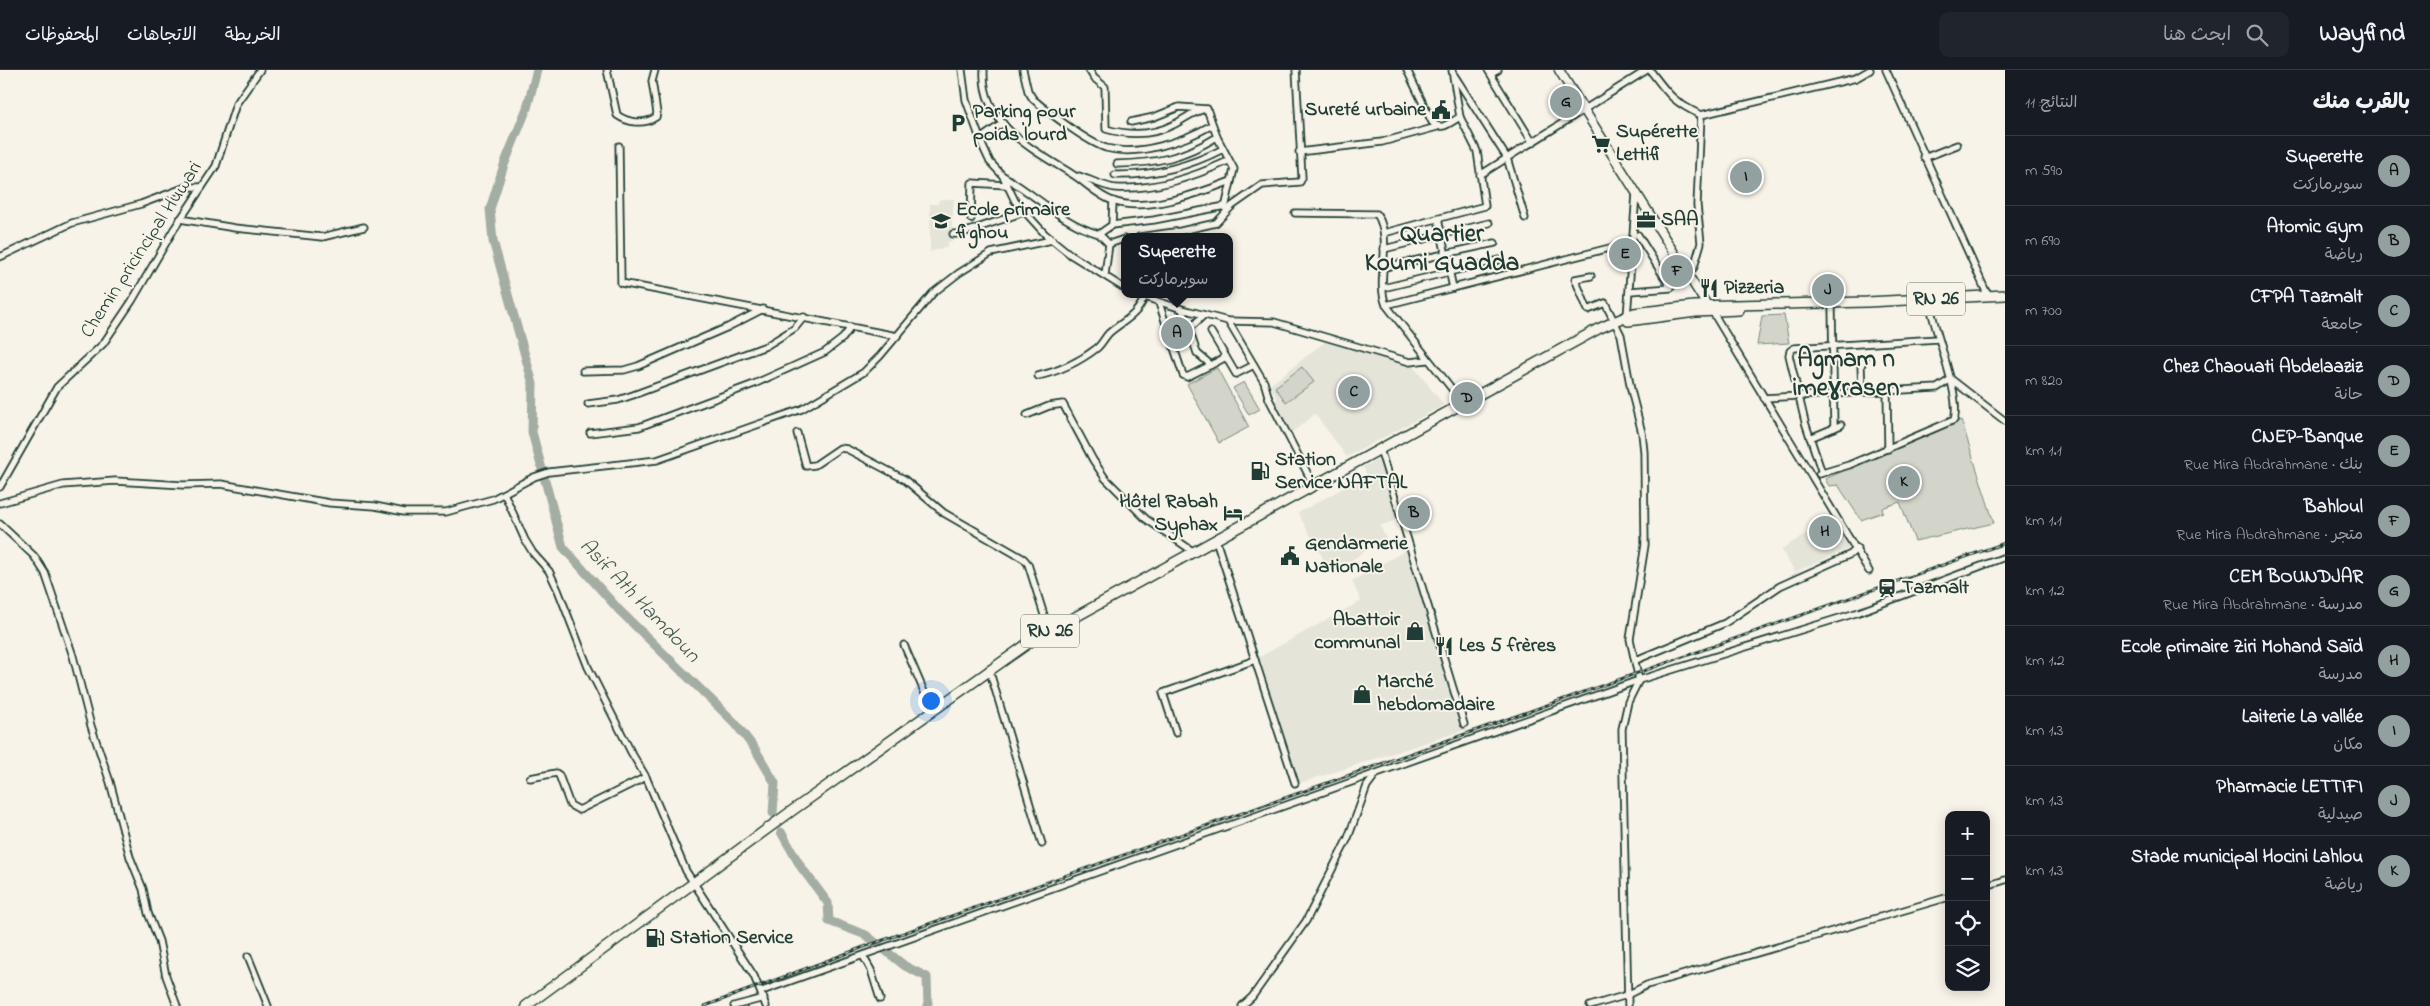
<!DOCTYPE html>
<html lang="ar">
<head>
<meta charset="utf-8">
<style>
	:root { --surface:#171b24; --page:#20242c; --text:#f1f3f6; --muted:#9ea1a6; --line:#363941; --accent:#92a19f }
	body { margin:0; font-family:"Indie Flower","Playpen Sans Arabic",sans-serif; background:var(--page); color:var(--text); direction:rtl }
	.controls { position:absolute; right:15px; bottom:15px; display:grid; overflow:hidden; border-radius:10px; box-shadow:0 2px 12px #0003 }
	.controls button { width:45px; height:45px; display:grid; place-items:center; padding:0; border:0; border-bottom:1px solid var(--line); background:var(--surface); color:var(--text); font:25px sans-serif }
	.you { position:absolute; left:930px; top:630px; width:18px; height:18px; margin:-12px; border:4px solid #fff; border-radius:50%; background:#1a73e8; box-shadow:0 0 0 8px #1a73e833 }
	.badge { display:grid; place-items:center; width:32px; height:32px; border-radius:50%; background:var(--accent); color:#111; font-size:16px; font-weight:700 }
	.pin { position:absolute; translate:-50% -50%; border:2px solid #fff; box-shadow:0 1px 5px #0006 }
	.popup { position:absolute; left:1121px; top:163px; width:112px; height:65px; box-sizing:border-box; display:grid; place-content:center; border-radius:10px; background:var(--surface); filter:drop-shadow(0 1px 4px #0005); font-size:16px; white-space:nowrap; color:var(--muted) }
	.popup b { font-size:19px; color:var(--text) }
	.popup::after { content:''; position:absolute; left:50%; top:100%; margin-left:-10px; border:10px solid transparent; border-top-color:var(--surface) }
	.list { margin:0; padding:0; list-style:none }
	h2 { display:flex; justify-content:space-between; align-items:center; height:65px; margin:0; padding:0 20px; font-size:21px }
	h2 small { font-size:16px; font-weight:400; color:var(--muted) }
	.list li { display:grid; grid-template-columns:32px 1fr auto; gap:15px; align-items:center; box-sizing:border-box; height:70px; padding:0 20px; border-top:1px solid var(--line) }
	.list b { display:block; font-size:19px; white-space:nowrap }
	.list p { margin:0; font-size:16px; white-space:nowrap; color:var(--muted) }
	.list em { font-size:16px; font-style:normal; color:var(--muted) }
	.icon { flex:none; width:28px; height:28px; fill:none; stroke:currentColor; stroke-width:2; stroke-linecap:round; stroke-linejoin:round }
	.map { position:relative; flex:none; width:2005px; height:936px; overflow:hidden; direction:ltr }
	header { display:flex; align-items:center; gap:30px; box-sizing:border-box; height:70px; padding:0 25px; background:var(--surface); border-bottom:1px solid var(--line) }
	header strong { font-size:24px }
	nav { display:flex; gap:28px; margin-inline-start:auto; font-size:18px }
	.search { width:350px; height:45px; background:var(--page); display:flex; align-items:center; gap:12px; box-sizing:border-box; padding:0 18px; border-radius:10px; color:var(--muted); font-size:19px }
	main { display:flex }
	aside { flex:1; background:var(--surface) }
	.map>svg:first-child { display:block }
	.built { fill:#e5e4d9 }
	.green { fill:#d3d5ca; stroke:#79897f }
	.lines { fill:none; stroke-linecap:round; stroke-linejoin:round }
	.river { stroke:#a4ada3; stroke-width:9 }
	.minor-casing { stroke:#1f3d34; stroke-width:9 }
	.secondary-casing { stroke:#1f3d34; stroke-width:11 }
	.primary-casing { stroke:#1f3d34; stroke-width:12 }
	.minor { stroke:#f7f3e8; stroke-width:5.5 }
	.secondary { stroke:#f7f3e8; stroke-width:8 }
	.primary { stroke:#f7f3e8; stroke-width:9 }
	.rail-casing { stroke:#1f3d34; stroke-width:3 }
	.rail { stroke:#f7f3e8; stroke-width:1; stroke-dasharray:4; stroke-linecap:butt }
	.labels { text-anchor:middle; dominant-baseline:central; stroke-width:4; stroke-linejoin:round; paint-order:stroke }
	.shield { fill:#f7f3e8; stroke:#60746a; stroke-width:1 }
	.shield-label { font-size:19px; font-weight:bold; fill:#1f3d34 }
	.poi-label { font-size:20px; font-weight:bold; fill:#1f3d34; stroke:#f7f3e8; text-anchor:start }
	.street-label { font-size:20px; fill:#1f3d34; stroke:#f7f3e8 }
	.water-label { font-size:21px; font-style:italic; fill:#405950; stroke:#f7f3e8 }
	.district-label { font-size:25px; font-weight:bold; fill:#1f3d34; stroke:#f7f3e8 }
</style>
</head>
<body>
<header>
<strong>Wayfind</strong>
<div class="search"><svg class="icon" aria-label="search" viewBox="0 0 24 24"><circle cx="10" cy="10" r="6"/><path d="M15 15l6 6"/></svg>ابحث هنا</div>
<nav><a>الخريطة</a><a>الاتجاهات</a><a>المحفوظات</a></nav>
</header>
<main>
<aside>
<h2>بالقرب منك<small>النتائج: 11</small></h2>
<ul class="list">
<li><span class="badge">A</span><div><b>Superette</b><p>سوبرماركت</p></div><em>590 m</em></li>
<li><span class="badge">B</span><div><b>Atomic Gym</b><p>رياضة</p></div><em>690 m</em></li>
<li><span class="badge">C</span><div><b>CFPA Tazmalt</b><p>جامعة</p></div><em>700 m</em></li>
<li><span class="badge">D</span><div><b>Chez Chaouati Abdelaaziz</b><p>حانة</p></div><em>820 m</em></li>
<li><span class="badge">E</span><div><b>CNEP-Banque</b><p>بنك · Rue Mira Abdrahmane</p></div><em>1.1 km</em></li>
<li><span class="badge">F</span><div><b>Bahloul</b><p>متجر · Rue Mira Abdrahmane</p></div><em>1.1 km</em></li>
<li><span class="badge">G</span><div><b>CEM BOUNDJAR</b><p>مدرسة · Rue Mira Abdrahmane</p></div><em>1.2 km</em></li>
<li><span class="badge">H</span><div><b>Ecole primaire Ziri Mohand Saïd</b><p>مدرسة</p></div><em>1.2 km</em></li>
<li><span class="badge">I</span><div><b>Laiterie La vallée</b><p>مكان</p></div><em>1.3 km</em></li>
<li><span class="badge">J</span><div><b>Pharmacie LETTIFI</b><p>صيدلية</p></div><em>1.3 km</em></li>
<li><span class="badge">K</span><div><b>Stade municipal Hocini Lahlou</b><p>رياضة</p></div><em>1.3 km</em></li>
</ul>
</aside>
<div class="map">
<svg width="2005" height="936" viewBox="0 0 2005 936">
	<rect width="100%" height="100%" fill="#f7f3e8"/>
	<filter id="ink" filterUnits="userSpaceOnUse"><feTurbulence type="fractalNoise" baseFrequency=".02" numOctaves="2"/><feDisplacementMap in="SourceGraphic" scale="10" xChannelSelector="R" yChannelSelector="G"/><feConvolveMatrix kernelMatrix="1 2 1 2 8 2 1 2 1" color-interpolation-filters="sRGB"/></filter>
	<g filter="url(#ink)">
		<!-- built -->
		<g class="built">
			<polygon points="939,129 954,129 951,167 953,170 947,173 948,176 930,182 930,134 938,134"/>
			<polygon points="1326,271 1413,296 1444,335 1347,387 1315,344 1290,364 1274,331 1277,329 1270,315"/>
			<polygon points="1379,389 1398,449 1380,456 1386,468 1331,503 1298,443 1367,405 1363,397"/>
			<polygon points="1833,448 1849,475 1848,479 1795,502 1782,481 1783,478"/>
			<polygon points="1406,480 1468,659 1297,714 1256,589 1361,531 1352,511"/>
		</g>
		<!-- green -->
		<g class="green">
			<polygon points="1784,245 1789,273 1757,275 1762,246"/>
			<polygon points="1302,297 1314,312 1286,332 1275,317"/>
			<polygon points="1217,298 1249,357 1219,373 1187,314"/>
			<polygon points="1244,312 1260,339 1249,345 1233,318"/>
			<polygon points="1961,350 1994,453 1915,471 1900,432 1882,438 1883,442 1861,450 1838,415 1829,416 1825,409"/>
		</g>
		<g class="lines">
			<!-- river -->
			<g class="river">
				<polyline points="537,0 527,38 504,95 490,139 493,171 533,314 532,362 563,477 619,540 735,653 755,679 775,713 773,743"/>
				<polyline points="781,762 801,797 828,833 829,851 866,865 905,896 927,907 928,936"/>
			</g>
			<!-- minor casing -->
			<g class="minor-casing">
				<g id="minor">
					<path d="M 607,0 L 617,45 C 628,53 644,55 656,47 L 657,43 L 652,11 L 655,0"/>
					<polyline points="962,0 966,30 983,77 990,92 1003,106 1015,131 1045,164 1071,185 1124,218"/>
					<path d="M 984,0 C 981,54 1032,79 1072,104 C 1085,112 1098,126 1113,131 C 1145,143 1200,123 1231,111"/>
					<path d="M 1023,0 L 1028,21 L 1033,29 C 1048,42 1087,72 1106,78 C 1139,87 1184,71 1212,55"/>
					<path d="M 1089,0 L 1094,8 L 1105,17 L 1106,59 C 1130,66 1152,66 1175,54 C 1186,48 1195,40 1207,39 L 1179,37 L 1154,47 L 1131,52"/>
					<path d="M 1407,0 L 1432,52 C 1442,62 1450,52 1460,47"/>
					<polyline points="1488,0 1533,73"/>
					<path d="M 1650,0 C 1668,24 1673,32 1701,45 L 1697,135 L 1701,173 L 1694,197 L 1688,205"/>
					<polyline points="1886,0 1988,226"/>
					<polyline points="1491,4 1498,0"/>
					<polyline points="1454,5 1507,88 1525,148"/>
					<polyline points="1207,39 1217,67 1234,99 1225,138"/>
					<polyline points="1701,45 1856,8 1870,0"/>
					<polyline points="980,69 1003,53"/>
					<polyline points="619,76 621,213 897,266"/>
					<polyline points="1299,82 1382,72 1437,57"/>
					<polyline points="1924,88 1957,75"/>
					<path d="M 1117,94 C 1157,93 1183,88 1217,67"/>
					<path d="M 1115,105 C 1154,106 1188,97 1223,79"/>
					<polyline points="1480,105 1647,0"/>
					<path d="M 1003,106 C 1035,124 1063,154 1099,164 L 1112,155 L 1154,150 L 1225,136"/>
					<path d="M 1079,106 C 1088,109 1108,118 1116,118 C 1156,120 1193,107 1228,91"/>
					<path d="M 1295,143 L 1377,144 C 1394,172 1375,209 1386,235 L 1463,333"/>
					<polyline points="180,149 235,158 322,167 364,157"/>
					<polyline points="971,149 972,113 1006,115"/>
					<polyline points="1438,149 1453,218"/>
					<polyline points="1112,155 1113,131"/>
					<polyline points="1384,163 1485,136 1477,81 1460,47 1452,0"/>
					<polyline points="953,164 960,164 1024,142"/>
					<polyline points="1099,164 1109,174"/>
					<polyline points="1139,167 1181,161 1216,153 1232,136 1262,115 1300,112 1302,108 1296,0"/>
					<polyline points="1109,174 1124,169"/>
					<polyline points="1384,179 1489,153"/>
					<polyline points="0,187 72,153 141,134 186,117 202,117"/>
					<polyline points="1385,197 1495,173"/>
					<polyline points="1105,205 1109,174"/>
					<polyline points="1591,206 1575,209 1588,240 1605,233 1621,265 1631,320 1642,363 1644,382 1645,475 1630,569 1639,610 1859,542 2005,487"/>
					<polyline points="1383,218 1499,190"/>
					<polyline points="1630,221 1671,218 1638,165"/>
					<polyline points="1135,224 1182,239 1228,251 1264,312 1269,329 1314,416"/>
					<polyline points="1159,233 1183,305 1187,307 1211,295"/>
					<polyline points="1386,235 1633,172"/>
					<polyline points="1832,237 1834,358 1841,355"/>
					<polyline points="1182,239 1197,283 1211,295 1226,287 1211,262"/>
					<polyline points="1712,241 1869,501"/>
					<polyline points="1627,247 1636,123"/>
					<polyline points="1228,251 1274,252 1410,292 1427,290"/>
					<polyline points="1189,259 1204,245"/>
					<polyline points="1226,287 1236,304 1254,295"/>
					<polyline points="583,301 624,300 638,296 728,257 763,239"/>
					<path d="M 1038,306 C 1060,301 1079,292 1097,278 C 1102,274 1105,267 1109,263 C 1123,251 1137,246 1144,228"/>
					<polyline points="1887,321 1888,379"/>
					<polyline points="1862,322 1861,296 1864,289"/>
					<polyline points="1764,328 1937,318 1951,309 2005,351"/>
					<polyline points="588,334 618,330 633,325 766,276 795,258 804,247"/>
					<polyline points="1027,345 1049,336 1063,334 1093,390 1105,408 1146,449 1194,482"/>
					<polyline points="590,363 639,357 754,314 825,282 843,268 851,257"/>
					<polyline points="797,363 806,396 815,395 840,378 847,379 904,409 944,443 1024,489 1028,494 1049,561"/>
					<polyline points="1810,368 1834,358"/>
					<polyline points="1380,379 1464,654"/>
					<polyline points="1822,403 1805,352 1789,285 1790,281 1794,278 1938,269"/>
					<path d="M 1819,404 L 1849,395 L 1954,350 C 1962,327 1933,259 1929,230"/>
					<polyline points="0,417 57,317 103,274 132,231 174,159 216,96 236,34 260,0"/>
					<polyline points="504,423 525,470 533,483 549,501 558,520 588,597 631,682 646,707 686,801 754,906 766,936"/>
					<polyline points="0,433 63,415 115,411 183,415 221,414 330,433 375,436 404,442 446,442 493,429 534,407 549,402 657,390 802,339 864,302 880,286 933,223 959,203 991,183 1052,170"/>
					<polyline points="0,454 34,486 45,503 73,586 91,656 110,712 130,787 143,819 148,843 159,871 166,906 177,936"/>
					<polyline points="1216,470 1295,713"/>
					<polyline points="904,575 932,640"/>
					<polyline points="1636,590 1725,553 1780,516 1851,484 1857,478"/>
					<polyline points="989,599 1042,774"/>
					<polyline points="1176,663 1163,623 1255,590"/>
					<polyline points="530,708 556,703 559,705 570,735 579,740 646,707"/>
					<polyline points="1986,816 2005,810"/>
					<polyline points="248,886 268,936"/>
					<polyline points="863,886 871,900 880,929"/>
					<polyline points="762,921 1639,610"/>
					<polyline points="734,936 764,928"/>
					<polyline points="1242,936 1252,927 1306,851 1348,768 1367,716 1376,704"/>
					<polyline points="1590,936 1627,925 1647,915 1949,827"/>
					<polyline points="1628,936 1622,659 1628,632 1639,610"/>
				</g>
			</g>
			<!-- secondary casing -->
			<g class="secondary-casing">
				<polyline id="secondary" points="1559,0 1710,240"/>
			</g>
			<!-- primary casing -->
			<g class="primary-casing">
				<g id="primary">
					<polyline points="1628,251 1696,242 1739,240"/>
					<polyline points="526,936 793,740 1030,572 1598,259 1634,243 1694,236 1867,232 2005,225"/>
				</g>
			</g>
			<!-- minor -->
			<use href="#minor" class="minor"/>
			<!-- secondary -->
			<use href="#secondary" class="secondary"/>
			<!-- primary -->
			<use href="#primary" class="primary"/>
			<!-- rail casing -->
			<g class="rail-casing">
				<polyline id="rail" points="705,936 861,878 2005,473"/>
			</g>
			<!-- rail -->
			<use href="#rail" class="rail"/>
		</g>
	</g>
	<!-- icons -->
	<defs>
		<g id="civic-bare" transform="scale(1.5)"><path d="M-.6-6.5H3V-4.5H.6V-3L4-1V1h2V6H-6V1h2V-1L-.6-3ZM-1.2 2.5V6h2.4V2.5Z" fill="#1f3d34" stroke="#f7f3e8" stroke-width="2.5" paint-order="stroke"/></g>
		<g id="parking-bare" transform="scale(1.5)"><path d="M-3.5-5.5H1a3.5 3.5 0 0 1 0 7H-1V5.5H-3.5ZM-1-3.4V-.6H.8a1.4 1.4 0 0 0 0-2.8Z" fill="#1f3d34" stroke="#f7f3e8" stroke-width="2.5" paint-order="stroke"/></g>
		<g id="supermarket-bare" transform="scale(1.5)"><path d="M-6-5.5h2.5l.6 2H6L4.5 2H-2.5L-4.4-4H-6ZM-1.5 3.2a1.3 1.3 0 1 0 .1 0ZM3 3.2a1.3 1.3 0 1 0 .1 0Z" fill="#1f3d34" stroke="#f7f3e8" stroke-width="2.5" paint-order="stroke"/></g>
		<g id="office-bare" transform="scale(1.5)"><path d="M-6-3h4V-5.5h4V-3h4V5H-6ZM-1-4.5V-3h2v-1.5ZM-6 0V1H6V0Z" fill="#1f3d34" stroke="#f7f3e8" stroke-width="2.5" paint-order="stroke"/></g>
		<g id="school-bare" transform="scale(1.5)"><path d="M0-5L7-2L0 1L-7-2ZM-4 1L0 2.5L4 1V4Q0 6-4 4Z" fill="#1f3d34" stroke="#f7f3e8" stroke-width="2.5" paint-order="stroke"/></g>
		<g id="restaurant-bare" transform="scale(1.5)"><path d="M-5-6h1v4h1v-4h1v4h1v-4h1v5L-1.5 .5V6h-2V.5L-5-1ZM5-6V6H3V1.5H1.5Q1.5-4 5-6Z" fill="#1f3d34" stroke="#f7f3e8" stroke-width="2.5" paint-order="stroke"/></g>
		<g id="fuel-bare" transform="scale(1.5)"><path d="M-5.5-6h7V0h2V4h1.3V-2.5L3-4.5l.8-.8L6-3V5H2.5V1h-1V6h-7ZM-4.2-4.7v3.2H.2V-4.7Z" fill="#1f3d34" stroke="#f7f3e8" stroke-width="2.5" paint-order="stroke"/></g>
		<g id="hotel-bare" transform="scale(1.5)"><path d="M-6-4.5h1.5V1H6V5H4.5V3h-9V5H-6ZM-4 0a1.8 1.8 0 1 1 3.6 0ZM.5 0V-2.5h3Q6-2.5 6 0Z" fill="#1f3d34" stroke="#f7f3e8" stroke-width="2.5" paint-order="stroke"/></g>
		<g id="station-bare" transform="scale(1.5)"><path d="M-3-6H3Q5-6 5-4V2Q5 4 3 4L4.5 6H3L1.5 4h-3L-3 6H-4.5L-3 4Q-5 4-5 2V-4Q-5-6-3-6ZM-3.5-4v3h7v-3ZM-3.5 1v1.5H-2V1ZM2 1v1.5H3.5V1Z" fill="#1f3d34" stroke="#f7f3e8" stroke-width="2.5" paint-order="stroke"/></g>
		<g id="shop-bare" transform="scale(1.5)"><path d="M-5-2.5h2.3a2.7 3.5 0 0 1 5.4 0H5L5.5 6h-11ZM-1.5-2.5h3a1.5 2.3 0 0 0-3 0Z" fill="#1f3d34" stroke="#f7f3e8" stroke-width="2.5" paint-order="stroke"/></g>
	</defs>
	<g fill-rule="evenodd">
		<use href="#civic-bare" x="1441" y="40"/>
		<use href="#parking-bare" x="958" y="53"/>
		<use href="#supermarket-bare" x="1601" y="74"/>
		<use href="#office-bare" x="1646" y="150"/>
		<use href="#school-bare" x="941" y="151"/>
		<use href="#restaurant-bare" x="1709" y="218"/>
		<use href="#fuel-bare" x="1260" y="401"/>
		<use href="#hotel-bare" x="1233" y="443"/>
		<use href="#civic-bare" x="1290" y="486"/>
		<use href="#station-bare" x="1887" y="518"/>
		<use href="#shop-bare" x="1415" y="561"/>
		<use href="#restaurant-bare" x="1444" y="576"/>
		<use href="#shop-bare" x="1362" y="624"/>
		<use href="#fuel-bare" x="655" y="868"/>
	</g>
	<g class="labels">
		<!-- shield labels -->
		<g class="shield">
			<rect x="1907" y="212.5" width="58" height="33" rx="4"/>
			<rect x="1021" y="544.5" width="58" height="33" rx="4"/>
		</g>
		<g class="shield-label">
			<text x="1936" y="229">RN 26</text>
			<text x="1050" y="561">RN 26</text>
		</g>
		<!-- poi labels -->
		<g class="poi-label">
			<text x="1426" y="40" text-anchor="end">Sureté urbaine</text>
			<text x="973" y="42">Parking pour<tspan x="973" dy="23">poids lourd</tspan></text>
			<text x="1616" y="62">Supérette<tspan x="1616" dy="23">Lettifi</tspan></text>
			<text x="956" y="140">Ecole primaire<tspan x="956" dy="23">fighou</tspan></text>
			<text x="1661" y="150">SAA</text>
			<text x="1724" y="218">Pizzeria</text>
			<text x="1275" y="390">Station<tspan x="1275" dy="23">Service NAFTAL</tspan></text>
			<text x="1218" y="432" text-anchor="end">Hôtel Rabah<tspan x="1218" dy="23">Syphax</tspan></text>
			<text x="1305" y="474">Gendarmerie<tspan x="1305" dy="23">Nationale</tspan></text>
			<text x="1902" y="518">Tazmalt</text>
			<text x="1400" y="550" text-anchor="end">Abattoir<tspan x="1400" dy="23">communal</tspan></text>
			<text x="1459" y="576">Les 5 frères</text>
			<text x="1377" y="612">Marché<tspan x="1377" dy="23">hebdomadaire</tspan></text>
			<text x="670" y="868">Station Service</text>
		</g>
		<!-- street labels -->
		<g class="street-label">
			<text transform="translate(142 180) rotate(-57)">Chemin pricincipal Huwari</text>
		</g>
		<!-- water labels -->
		<g class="water-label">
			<text transform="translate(639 531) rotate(46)">Asif Ath Hamdoun</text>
		</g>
		<!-- district labels -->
		<g class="district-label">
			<text x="1442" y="165">Quartier<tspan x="1442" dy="29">Koumi Guadda</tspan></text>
			<text x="1846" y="290">Agmam n<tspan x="1846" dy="29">imeɣrasen</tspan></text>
		</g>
	</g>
</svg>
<div class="controls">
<button>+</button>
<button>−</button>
<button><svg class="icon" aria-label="locate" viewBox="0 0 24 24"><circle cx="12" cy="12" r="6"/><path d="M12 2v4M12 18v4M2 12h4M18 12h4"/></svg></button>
<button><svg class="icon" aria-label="layers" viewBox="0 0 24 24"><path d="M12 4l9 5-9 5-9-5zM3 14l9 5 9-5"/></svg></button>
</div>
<div class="you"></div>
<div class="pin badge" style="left:1177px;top:263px">A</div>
<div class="popup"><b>Superette</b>سوبرماركت</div>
<div class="pin badge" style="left:1414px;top:443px">B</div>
<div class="pin badge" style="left:1354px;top:322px">C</div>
<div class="pin badge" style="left:1467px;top:328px">D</div>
<div class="pin badge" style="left:1625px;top:184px">E</div>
<div class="pin badge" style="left:1677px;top:201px">F</div>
<div class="pin badge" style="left:1566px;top:32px">G</div>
<div class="pin badge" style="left:1825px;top:462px">H</div>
<div class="pin badge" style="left:1746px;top:107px">I</div>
<div class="pin badge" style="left:1828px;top:220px">J</div>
<div class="pin badge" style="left:1904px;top:412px">K</div>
</div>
</main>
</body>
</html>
